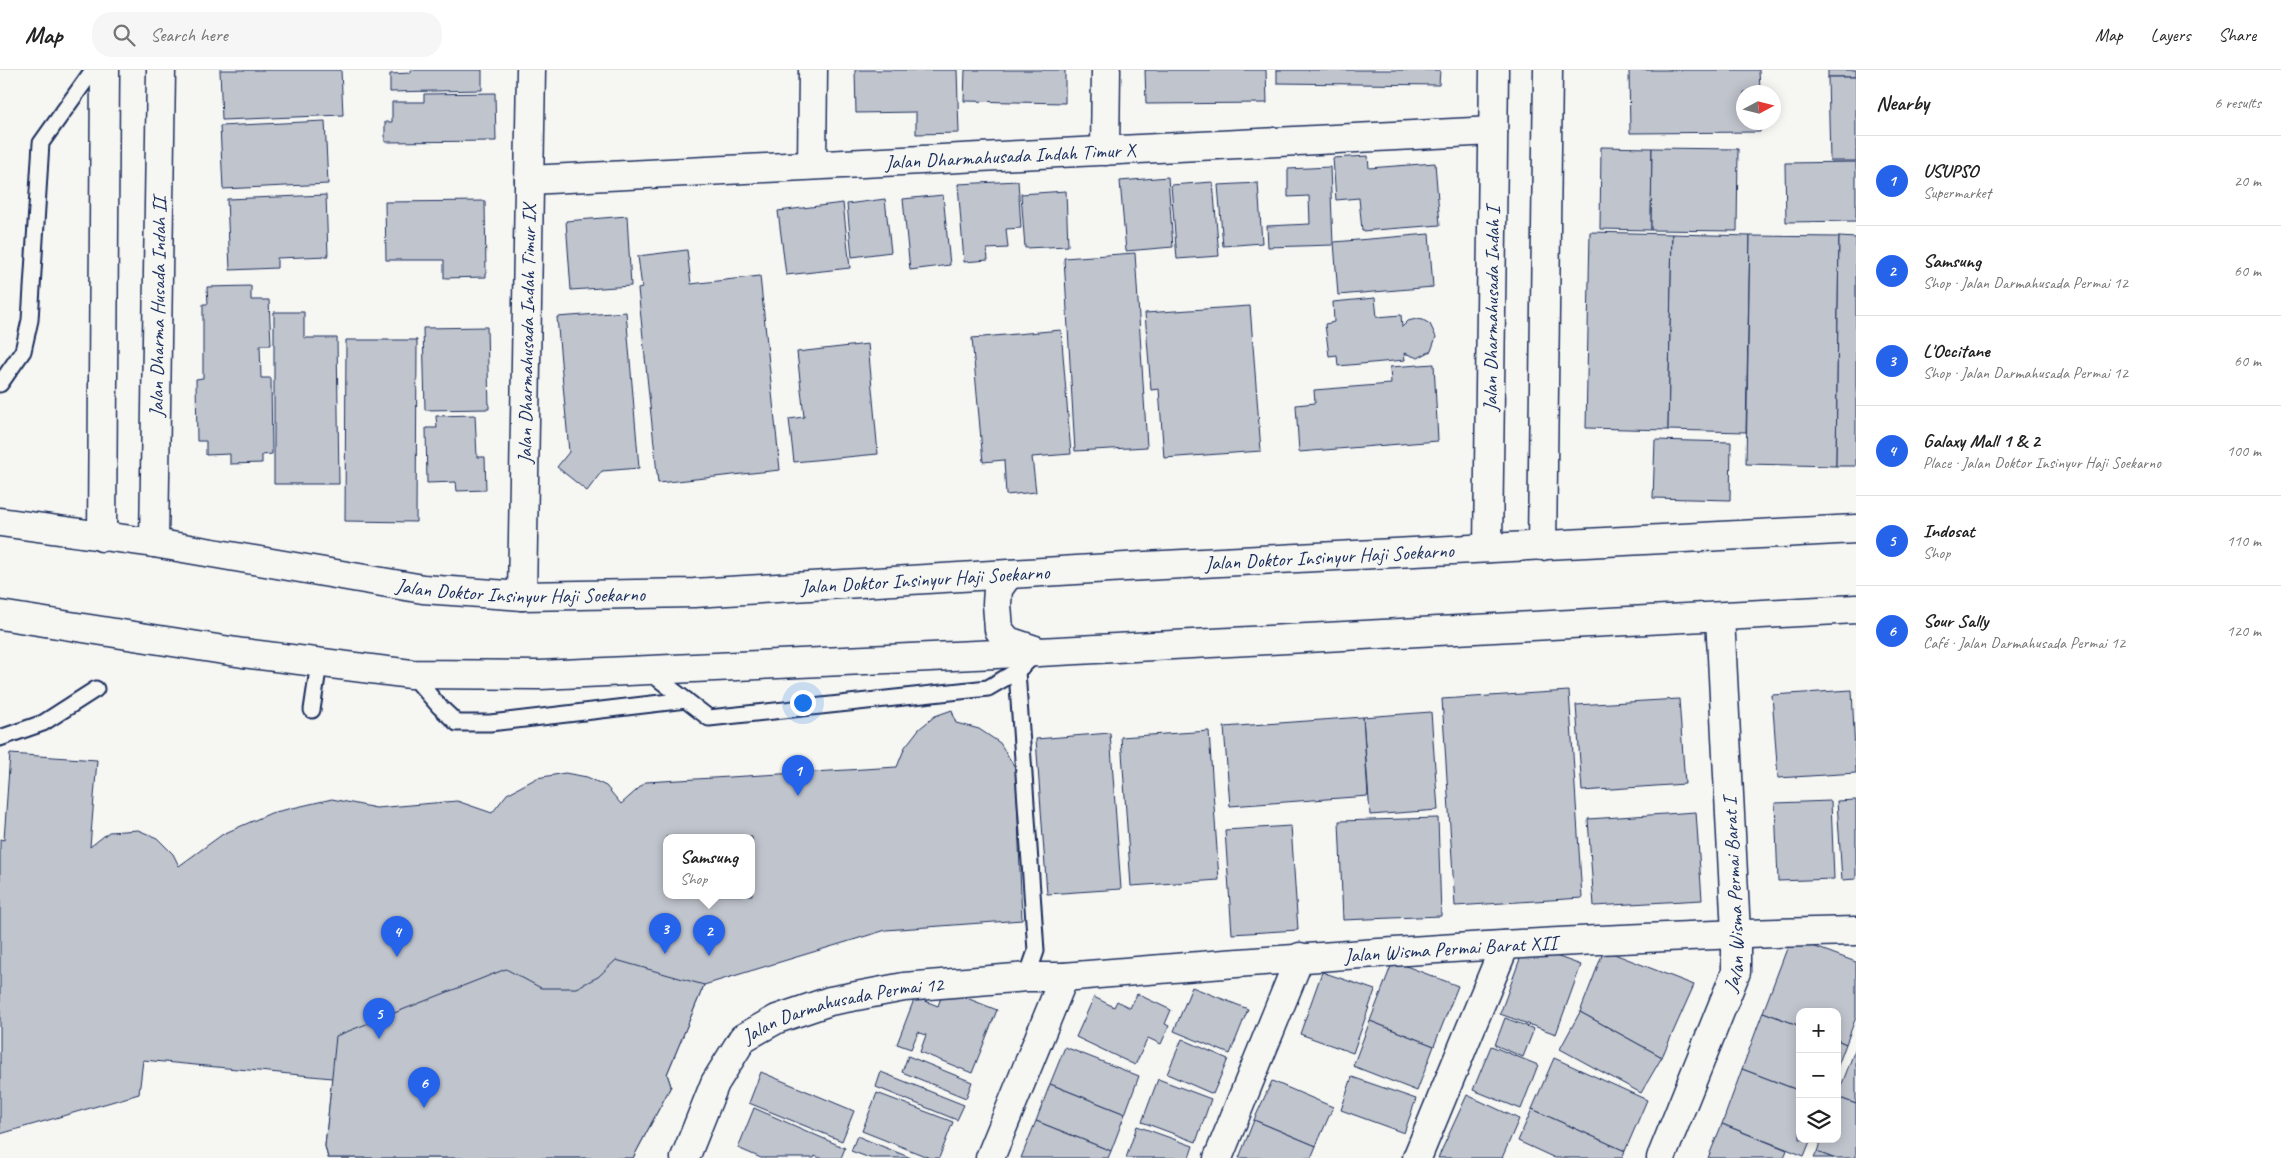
<!DOCTYPE html>
<html lang="en">
<head>
<meta charset="utf-8">
<style>
	:root { --surface:#fff; --page:#f6f6f6; --text:#222; --muted:#767676; --line:#e0e0e0; --accent:#2563eb }
	body { margin:0; font-family:Caveat,sans-serif; background:var(--page); color:var(--text) }
	.controls { position:absolute; right:15px; bottom:15px; display:grid; overflow:hidden; border-radius:10px; box-shadow:0 2px 12px #0003 }
	.controls button { width:45px; height:45px; display:grid; place-items:center; padding:0; border:0; border-bottom:1px solid var(--line); background:var(--surface); color:var(--text); font:25px sans-serif }
	.compass { position:absolute; left:1736px; top:15px; width:45px; height:45px; border-radius:50%; background:var(--surface); box-shadow:0 2px 12px #0003; rotate:83deg }
	.you { position:absolute; left:802px; top:632px; width:18px; height:18px; margin:-12px; border:4px solid #fff; border-radius:50%; background:#1a73e8; box-shadow:0 0 0 8px #1a73e833 }
	.badge { display:grid; place-items:center; width:32px; height:32px; border-radius:50%; background:var(--accent); color:#fff; font-size:16px; font-weight:700 }
	.pin { position:absolute; translate:-50% -41px; filter:drop-shadow(0 1px 2px #0008) }
	.pin::after { content:''; position:absolute; top:26px; width:18px; height:15px; background:inherit; clip-path:polygon(0 0,100% 0,50% 100%) }
	.popup { position:absolute; left:663px; top:764px; width:92px; height:65px; box-sizing:border-box; display:grid; place-content:center; border-radius:10px; background:var(--surface); filter:drop-shadow(0 1px 4px #0005); font-size:16px; white-space:nowrap; color:var(--muted) }
	.popup b { font-size:19px; color:var(--text) }
	.popup::after { content:''; position:absolute; left:50%; top:100%; margin-left:-10px; border:10px solid transparent; border-top-color:var(--surface) }
	.list { margin:0; padding:0; list-style:none }
	h2 { display:flex; justify-content:space-between; align-items:center; height:65px; margin:0; padding:0 20px; font-size:21px }
	h2 small { font-size:16px; font-weight:400; color:var(--muted) }
	.list li { display:grid; grid-template-columns:32px 1fr auto; gap:15px; align-items:center; box-sizing:border-box; height:90px; padding:0 20px; border-top:1px solid var(--line) }
	.list b { display:block; font-size:19px; white-space:nowrap }
	.list p { margin:0; font-size:16px; white-space:nowrap; color:var(--muted) }
	.list em { font-size:16px; font-style:normal; color:var(--muted) }
	.icon { flex:none; width:28px; height:28px; fill:none; stroke:currentColor; stroke-width:2; stroke-linecap:round; stroke-linejoin:round }
	.map { position:relative; flex:none; width:1856px; height:1088px; overflow:hidden }
	header { display:flex; align-items:center; gap:30px; box-sizing:border-box; height:70px; padding:0 25px; background:var(--surface); border-bottom:1px solid var(--line) }
	header strong { font-size:24px }
	nav { display:flex; gap:28px; margin-inline-start:auto; font-size:18px }
	.search { width:350px; height:45px; background:var(--page); display:flex; align-items:center; gap:12px; box-sizing:border-box; padding:0 18px; border-radius:20px; color:var(--muted); font-size:19px }
	main { display:flex }
	aside { flex:1; background:var(--surface) }
	.map>svg:first-child { display:block }
	.building { fill:#c0c4cd; stroke:#1b2f5e; fill-rule:evenodd }
	.lines { fill:none; stroke-linecap:round; stroke-linejoin:round }
	.lane-casing { stroke:#1b2f5e; stroke-width:19 }
	.street-casing { stroke:#1b2f5e; stroke-width:31 }
	.secondary-casing { stroke:#1b2f5e; stroke-width:31 }
	.primary-casing { stroke:#1b2f5e; stroke-width:31 }
	.lane { stroke:#f6f6f2; stroke-width:15 }
	.street { stroke:#f6f6f2; stroke-width:28 }
	.secondary { stroke:#f6f6f2; stroke-width:28 }
	.primary { stroke:#f6f6f2; stroke-width:28 }
	.labels { text-anchor:middle; dominant-baseline:central; stroke-width:4; stroke-linejoin:round; paint-order:stroke }
	.street-label { font-size:20px; fill:#1b2f5e; stroke:#f6f6f2 }
</style>
</head>
<body>
<header>
<strong>Map</strong>
<div class="search"><svg class="icon" aria-label="search" viewBox="0 0 24 24"><circle cx="10" cy="10" r="6"/><path d="M15 15l6 6"/></svg>Search here</div>
<nav><a>Map</a><a>Layers</a><a>Share</a></nav>
</header>
<main>
<div class="map">
<svg width="1856" height="1088" viewBox="0 0 1856 1088">
	<rect width="100%" height="100%" fill="#f6f6f2"/>
	<filter id="ink" filterUnits="userSpaceOnUse"><feTurbulence type="fractalNoise" baseFrequency=".02" numOctaves="2"/><feDisplacementMap in="SourceGraphic" scale="10" xChannelSelector="R" yChannelSelector="G"/><feConvolveMatrix kernelMatrix="1 2 1 2 8 2 1 2 1" color-interpolation-filters="sRGB"/></filter>
	<g filter="url(#ink)">
		<!-- building -->
		<g class="building">
			<polygon points="220,0 341,0 343,45 222,50"/>
			<polygon points="411,0 482,0 482,20 390,22 390,4 411,3"/>
			<polygon points="855,0 957,0 959,63 916,64 916,42 856,43"/>
			<polygon points="965,0 1065,0 1065,33 964,31"/>
			<polygon points="1145,0 1266,0 1267,33 1146,34"/>
			<polygon points="1277,0 1440,0 1439,15 1277,13"/>
			<polygon points="1629,0 1759,0 1760,22 1744,22 1744,52 1760,52 1760,62 1630,63"/>
			<rect x="1828" y="0" width="28" height="7"/>
			<polygon points="1828,7 1856,7 1856,91 1830,91"/>
			<polygon points="495,23 496,71 385,72 385,52 392,52 392,32 424,32 424,24"/>
			<polygon points="325,51 328,114 223,119 220,56"/>
			<polygon points="1601,77 1652,78 1651,160 1600,159"/>
			<polygon points="1652,78 1738,79 1737,161 1651,160"/>
			<polygon points="1368,86 1369,98 1435,93 1440,155 1362,161 1359,128 1336,130 1333,88"/>
			<polygon points="1856,92 1856,151 1786,152 1785,93"/>
			<polygon points="1330,97 1333,175 1268,177 1267,156 1310,154 1309,126 1288,127 1288,99"/>
			<polygon points="1168,107 1173,177 1126,181 1120,111"/>
			<polygon points="1018,111 1021,158 1006,159 1008,178 987,179 988,190 964,192 958,114"/>
			<polygon points="1213,112 1219,186 1177,189 1171,115"/>
			<polygon points="1258,113 1262,173 1223,176 1218,115"/>
			<polygon points="1066,121 1068,176 1025,178 1021,124"/>
			<polygon points="326,125 328,186 277,188 277,198 230,200 227,129"/>
			<polygon points="943,125 950,195 910,200 903,129"/>
			<polygon points="885,129 891,182 852,187 847,134"/>
			<polygon points="485,131 486,207 444,208 444,190 386,190 385,132"/>
			<polygon points="843,133 850,198 786,205 778,141"/>
			<polygon points="627,146 631,216 571,220 566,151"/>
			<polygon points="1590,162 1672,164 1668,360 1586,358"/>
			<polygon points="1429,164 1433,217 1338,225 1334,172"/>
			<polygon points="1672,164 1750,166 1746,362 1668,360"/>
			<polygon points="1750,166 1839,167 1836,396 1746,394"/>
			<polygon points="1839,167 1856,168 1856,396 1836,396"/>
			<polygon points="687,180 691,214 760,206 780,400 658,413 638,219 642,218 638,186"/>
			<polygon points="1135,183 1147,377 1075,381 1064,188"/>
			<polygon points="251,216 251,230 269,230 271,275 260,275 261,308 271,308 272,384 262,385 262,393 230,394 230,384 206,385 206,371 197,371 196,309 203,308 203,234 208,234 207,217"/>
			<polygon points="1375,228 1377,247 1401,245 1402,257 1408,251 1416,249 1423,250 1430,254 1436,267 1431,281 1418,288 1404,283 1405,290 1338,296 1337,285 1329,286 1325,254 1334,252 1333,232"/>
			<polygon points="1250,236 1261,381 1164,388 1159,319 1151,320 1145,243"/>
			<polygon points="274,242 304,242 304,268 337,268 339,414 274,414"/>
			<polygon points="626,242 639,398 602,401 587,421 557,397 569,382 557,247"/>
			<polygon points="487,257 489,339 425,340 423,258"/>
			<polygon points="1061,260 1071,384 1032,387 1036,422 1006,425 1004,390 983,392 972,268"/>
			<polygon points="346,270 417,270 416,452 345,451"/>
			<polygon points="868,274 878,384 794,392 789,349 804,347 797,282"/>
			<polygon points="1434,294 1438,371 1299,382 1296,335 1315,333 1314,320 1391,314 1390,297"/>
			<polygon points="475,345 477,387 485,387 486,420 457,421 456,412 427,413 426,358 437,358 436,346"/>
			<polygon points="1655,370 1731,372 1730,430 1653,428"/>
			<polygon points="1852,620 1856,703 1778,708 1772,625"/>
			<polygon points="1569,621 1582,828 1455,836 1442,629"/>
			<polygon points="1679,629 1685,714 1582,721 1576,635"/>
			<path d="M 952,640 L 956,653 L 979,659 L 1000,673 L 1016,699 L 1022,850 L 886,860 L 704,915 L 667,1004 L 671,1016 L 633,1088 L 328,1088 L 325,1076 L 332,1008 L 143,990 L 139,1024 L 0,1064 L 0,769 L 4,770 L 10,684 L 97,690 L 90,777 L 109,762 L 138,760 L 157,768 L 173,784 L 179,796 L 223,764 L 271,743 L 332,729 L 376,738 L 457,731 L 492,743 L 507,724 L 537,708 L 565,703 L 587,707 L 606,716 L 621,734 L 646,712 L 897,697 L 905,677 L 919,659 L 935,646 ZM 666,767 L 752,767 L 752,825 L 666,825 Z"/>
			<polygon points="1431,642 1438,740 1370,745 1363,647"/>
			<polygon points="1363,647 1368,726 1230,736 1224,657"/>
			<polygon points="1209,661 1219,810 1131,816 1121,667"/>
			<polygon points="1110,663 1121,819 1047,824 1036,669"/>
			<polygon points="1856,730 1856,809 1842,810 1837,731"/>
			<polygon points="1831,731 1834,809 1778,811 1775,733"/>
			<polygon points="1696,742 1702,830 1594,836 1588,749"/>
			<polygon points="1438,748 1441,846 1343,850 1339,751"/>
			<polygon points="1291,756 1298,860 1232,864 1225,760"/>
			<polygon points="1791,868 1856,892 1856,947 1846,974 1837,970 1837,942 1800,942 1800,956 1763,942"/>
			<polygon points="1525,875 1581,895 1556,964 1500,944"/>
			<polygon points="1604,880 1694,915 1662,987 1580,942"/>
			<polygon points="616,890 704,915 667,1004 671,1016 633,1088 328,1088 325,1076 336,966 506,899 541,918 576,918 598,907"/>
			<polygon points="1393,891 1458,916 1434,976 1370,951"/>
			<polygon points="1322,902 1375,920 1353,983 1300,964"/>
			<polygon points="1192,917 1248,939 1230,984 1174,961"/>
			<polygon points="944,919 997,940 972,1003 920,982 926,965 918,962 911,979 897,974 915,927 938,936"/>
			<polygon points="1137,924 1171,940 1165,954 1169,956 1161,974 1148,968 1135,995 1076,967 1094,927 1114,937 1117,931 1130,938"/>
			<polygon points="1580,942 1662,987 1641,1023 1560,979"/>
			<polygon points="1763,942 1800,956 1800,1021 1742,999"/>
			<polygon points="1505,948 1534,959 1523,987 1495,975"/>
			<polygon points="1370,951 1434,976 1417,1021 1353,996"/>
			<polygon points="1182,969 1228,989 1213,1024 1167,1004"/>
			<polygon points="1837,970 1846,974 1837,998"/>
			<polygon points="1491,976 1538,995 1521,1039 1473,1020"/>
			<polygon points="1065,977 1139,1006 1125,1044 1050,1014"/>
			<polygon points="1856,977 1856,1034 1837,1027"/>
			<polygon points="908,986 972,1012 966,1028 902,1002"/>
			<polygon points="1554,988 1647,1030 1625,1081 1532,1039"/>
			<polygon points="1742,999 1800,1021 1800,1069 1811,1069 1804,1086 1722,1054"/>
			<polygon points="761,1002 854,1041 842,1071 749,1033"/>
			<polygon points="881,1002 964,1035 957,1050 876,1017"/>
			<polygon points="1352,1007 1416,1029 1404,1063 1341,1040"/>
			<polygon points="1158,1009 1211,1029 1196,1072 1142,1052"/>
			<polygon points="1272,1011 1333,1037 1316,1076 1254,1050"/>
			<polygon points="1050,1014 1125,1044 1111,1081 1036,1051"/>
			<polygon points="877,1023 953,1052 939,1088 930,1088 862,1061"/>
			<polygon points="1467,1025 1519,1049 1502,1088 1438,1088"/>
			<polygon points="1837,1027 1856,1034 1856,1088 1833,1088 1817,1082 1821,1069 1837,1069"/>
			<polygon points="754,1038 845,1078 841,1088 820,1088 815,1086 814,1088 761,1088 738,1078"/>
			<polygon points="1532,1039 1625,1081 1622,1088 1555,1088 1518,1071"/>
			<polygon points="1254,1050 1316,1076 1311,1088 1239,1088"/>
			<polygon points="1036,1051 1111,1081 1108,1088 1021,1088"/>
			<polygon points="1722,1054 1787,1080 1784,1088 1708,1088"/>
			<polygon points="1137,1056 1193,1076 1189,1088 1126,1088"/>
			<polygon points="857,1066 911,1088 870,1088 851,1081"/>
			<polygon points="1817,1082 1833,1088 1814,1088"/>
		</g>
		<g class="lines">
			<!-- lane casing -->
			<g class="lane-casing">
				<g id="lane">
					<polyline points="0,314 23,281 30,250 41,73 93,0"/>
					<polyline points="647,600 709,648 988,618 1017,601 1037,583"/>
					<polyline points="1017,601 1036,881 1027,907"/>
					<polyline points="411,604 439,636 457,653 490,653 686,630"/>
					<polyline points="312,640 319,593"/>
					<polyline points="0,668 43,653 96,619"/>
				</g>
			</g>
			<!-- street casing -->
			<g class="street-casing">
				<g id="street">
					<polyline points="1105,81 1106,0"/>
					<polyline points="812,95 813,0"/>
					<path id="s1" d="M 529,110 L 1493,61"/>
					<polyline points="102,467 105,0"/>
					<path id="s2" d="M 154,473 L 161,0"/>
					<path id="s3" d="M 522,526 L 531,0"/>
					<path id="s4" d="M 685,1088 L 715,1013 L 743,968 L 777,949 L 830,931 L 904,917 L 1027,907 L 1064,907 C 1328,885 1591,866 1856,861"/>
					<polyline points="990,1088 1064,907"/>
					<polyline points="1218,1088 1300,887"/>
					<polyline points="1417,1088 1505,875"/>
					<path id="s5" d="M 1661,1088 L 1736,902 L 1736,863 L 1720,547"/>
				</g>
			</g>
			<!-- secondary casing -->
			<g class="secondary-casing">
				<g id="secondary">
					<polyline points="1542,476 1548,0"/>
					<path id="s6" d="M 1488,478 L 1494,0"/>
				</g>
			</g>
			<!-- primary casing -->
			<g class="primary-casing">
				<g id="primary">
					<path id="s7" d="M 0,452 L 154,473 L 423,519 L 522,526 L 694,523 L 1126,497 L 1856,459"/>
					<polyline points="1009,504 998,519 997,534 999,560 1008,571 1035,580"/>
					<polyline points="0,545 243,583 411,604 540,605 1039,582 1856,539"/>
				</g>
			</g>
			<!-- lane -->
			<use href="#lane" class="lane"/>
			<!-- street -->
			<use href="#street" class="street"/>
			<!-- secondary -->
			<use href="#secondary" class="secondary"/>
			<!-- primary -->
			<use href="#primary" class="primary"/>
		</g>
	</g>
	<g class="labels">
		<!-- street labels -->
		<g class="street-label">
			<text stroke="none"><textPath href="#s1" startOffset="482">Jalan Dharmahusada Indah Timur X</textPath></text>
			<text stroke="none"><textPath href="#s2" startOffset="236">Jalan Dharma Husada Indah II</textPath></text>
			<text stroke="none"><textPath href="#s6" startOffset="239">Jalan Dharmahusada Indah I</textPath></text>
			<text stroke="none"><textPath href="#s3" startOffset="262">Jalan Dharmahusada Indah Timur IX</textPath></text>
			<text stroke="none"><textPath href="#s7" startOffset="1336">Jalan Doktor Insinyur Haji Soekarno</textPath></text>
			<text stroke="none"><textPath href="#s7" startOffset="931">Jalan Doktor Insinyur Haji Soekarno</textPath></text>
			<text stroke="none"><textPath href="#s7" startOffset="526">Jalan Doktor Insinyur Haji Soekarno</textPath></text>
			<text stroke="none"><textPath href="#s5" startOffset="278">Jalan Wisma Permai Barat I</textPath></text>
			<text stroke="none"><textPath href="#s4" startOffset="852">Jalan Wisma Permai Barat XII</textPath></text>
			<text stroke="none"><textPath href="#s4" startOffset="239">Jalan Darmahusada Permai 12</textPath></text>
		</g>
	</g>
</svg>
<div class="controls">
<button>+</button>
<button>−</button>
<button><svg class="icon" aria-label="layers" viewBox="0 0 24 24"><path d="M12 4l9 5-9 5-9-5zM3 14l9 5 9-5"/></svg></button>
</div>
<svg class="compass" viewBox="-18 -18 36 36"><path d="M0-13l5 13h-10z" fill="#e53935"/><path d="M0 13l5-13h-10z" fill="#767676"/></svg>
<div class="you"></div>
<div class="pin badge" style="left:798px;top:726px">1</div>
<div class="pin badge" style="left:709px;top:886px">2</div>
<div class="popup"><b>Samsung</b>Shop</div>
<div class="pin badge" style="left:665px;top:884px">3</div>
<div class="pin badge" style="left:397px;top:887px">4</div>
<div class="pin badge" style="left:379px;top:969px">5</div>
<div class="pin badge" style="left:424px;top:1038px">6</div>
</div>
<aside>
<h2>Nearby<small>6 results</small></h2>
<ul class="list">
<li><span class="badge">1</span><div><b>USUPSO</b><p>Supermarket</p></div><em>20 m</em></li>
<li><span class="badge">2</span><div><b>Samsung</b><p>Shop · Jalan Darmahusada Permai 12</p></div><em>60 m</em></li>
<li><span class="badge">3</span><div><b>L'Occitane</b><p>Shop · Jalan Darmahusada Permai 12</p></div><em>60 m</em></li>
<li><span class="badge">4</span><div><b>Galaxy Mall 1 &amp; 2</b><p>Place · Jalan Doktor Insinyur Haji Soekarno</p></div><em>100 m</em></li>
<li><span class="badge">5</span><div><b>Indosat</b><p>Shop</p></div><em>110 m</em></li>
<li><span class="badge">6</span><div><b>Sour Sally</b><p>Café · Jalan Darmahusada Permai 12</p></div><em>120 m</em></li>
</ul>
</aside>
</main>
</body>
</html>
